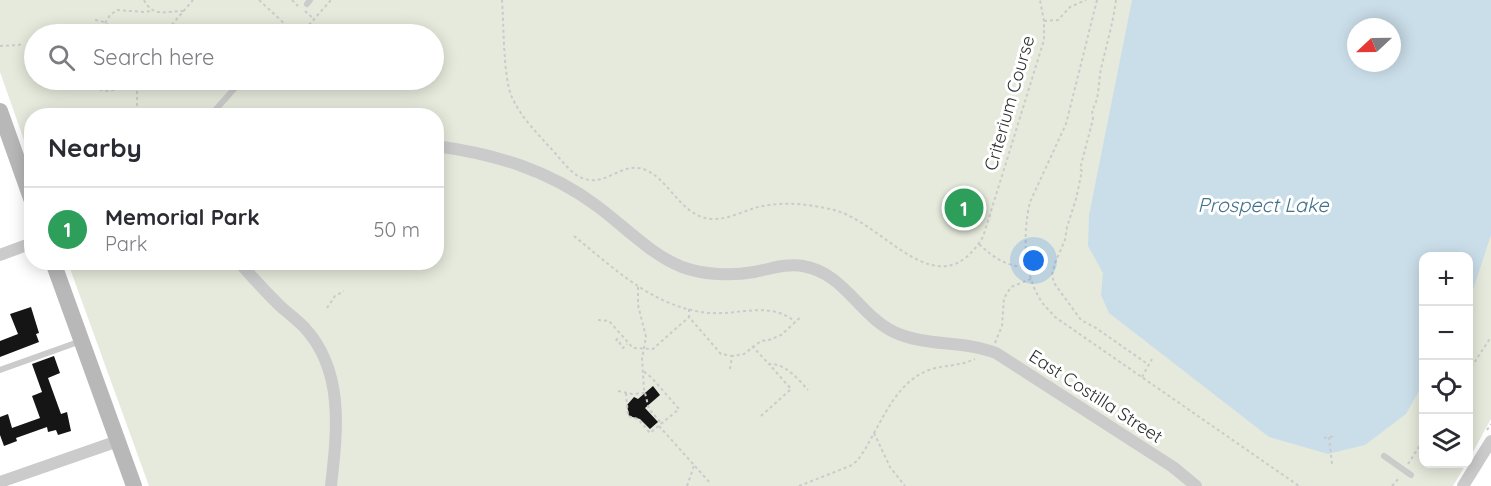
<!DOCTYPE html>
<html lang="en">
<head>
<meta charset="utf-8">
<style>
	:root { --surface:#fff; --page:#f7f7f7; --text:#2b2b33; --muted:#7c7c81; --line:#e1e1e2; --accent:#0b8043 }
	body { margin:0; font-family:Quicksand,sans-serif; background:var(--page); color:var(--text) }
	.controls { position:absolute; right:18px; bottom:18px; display:grid; overflow:hidden; border-radius:12px; box-shadow:0 3px 15px #0003 }
	.controls button { width:54px; height:54px; display:grid; place-items:center; padding:0; border:0; border-bottom:2px solid var(--line); background:var(--surface); color:var(--text); font:30px sans-serif }
	.compass { position:absolute; left:1347px; top:18px; width:54px; height:54px; border-radius:50%; background:var(--surface); box-shadow:0 3px 15px #0003; rotate:248deg }
	.you { position:absolute; left:1034px; top:261px; width:21px; height:21px; margin:-15px; border:4px solid #fff; border-radius:50%; background:#1a73e8; box-shadow:0 0 0 9px #1a73e833 }
	.badge { display:grid; place-items:center; width:39px; height:39px; border-radius:50%; background:var(--accent); color:#fff; font-size:20px; font-weight:700 }
	.pin { position:absolute; translate:-50% -50%; border:3px solid #fff; box-shadow:0 2px 6px #0006 }
	.list { margin:0; padding:0; list-style:none }
	h2 { display:flex; justify-content:space-between; align-items:center; height:78px; margin:0; padding:0 24px; font-size:26px }
	h2 small { font-size:20px; font-weight:400; color:var(--muted) }
	.list li { display:grid; grid-template-columns:39px 1fr auto; gap:18px; align-items:center; box-sizing:border-box; height:84px; padding:0 24px; border-top:2px solid var(--line) }
	.list b { display:block; font-size:22px; white-space:nowrap }
	.list p { margin:0; font-size:20px; white-space:nowrap; color:var(--muted) }
	.list em { font-size:20px; font-style:normal; color:var(--muted) }
	.icon { flex:none; width:33px; height:33px; fill:none; stroke:currentColor; stroke-width:2; stroke-linecap:round; stroke-linejoin:round }
	.map { position:relative; flex:none; width:1491px; height:486px; overflow:hidden }
	.search { position:absolute; background:var(--surface); box-shadow:0 3px 15px #0003; left:24px; top:24px; width:420px; height:66px; display:flex; align-items:center; gap:15px; box-sizing:border-box; padding:0 21px; border-radius:33px; color:var(--muted); font-size:22px }
	.panel { position:absolute; background:var(--surface); box-shadow:0 3px 15px #0003; left:24px; top:108px; width:420px; height:162px; border-radius:24px }
	.map>svg:first-child { display:block }
	.green { fill:#e5eadc; fill-rule:evenodd }
	.water { fill:#cadee9; fill-rule:evenodd }
	.building { fill:#151515 }
	.lines { fill:none; stroke-linecap:round; stroke-linejoin:round }
	.path { stroke:#cbcbcb; stroke-width:2; stroke-dasharray:3 3; stroke-linecap:butt }
	.lane { stroke:#cbcbcb; stroke-width:6 }
	.street { stroke:#cbcbcb; stroke-width:12 }
	.secondary { stroke:#b8b8b8; stroke-width:16 }
	.labels { text-anchor:middle; dominant-baseline:central; stroke-width:6; stroke-linejoin:round; paint-order:stroke }
	.street-label { font-size:18px; fill:#2e2e2e; stroke:#fff }
	.water-label { font-size:20px; font-style:italic; fill:#41728a; stroke:#fff }
</style>
</head>
<body>
<div class="map">
<svg width="1491" height="486" viewBox="0 0 1491 486">
	<rect width="100%" height="100%" fill="#fff"/>
	<!-- green -->
	<path class="green" d="M 0,0 L 1491,0 L 1491,419 L 1469,459 L 1468,256 L 1424,256 L 1424,464 L 1466,464 L 1453,486 L 149,486 L 68,263 L 436,262 L 436,116 L 32,116 L 31,160 L 0,72 ZM 1356,27 L 1392,27 L 1392,63 L 1356,63 ZM 34,34 L 434,34 L 434,80 L 34,80 Z"/>
	<!-- water -->
	<path class="water" d="M 1132,0 L 1491,0 L 1491,235 L 1469,302 L 1468,256 L 1424,256 L 1423,384 L 1406,414 L 1365,445 L 1328,454 L 1269,437 L 1109,313 L 1101,295 L 1103,273 L 1088,246 L 1089,215 ZM 1356,27 L 1392,27 L 1392,63 L 1356,63 Z"/>
	<!-- building -->
	<g class="building">
		<polygon points="31,307 39,333 36,334 39,342 0,357 0,341 18,334 10,314"/>
		<polygon points="54,356 60,373 48,378 61,414 67,412 71,431 58,435 56,430 48,432 47,427 16,438 17,441 4,446 0,435 0,417 8,414 12,428 40,418 32,396 42,392 32,364"/>
		<polygon points="653,386 660,395 645,408 658,422 650,429 640,419 629,416 627,405 634,397 638,399"/>
	</g>
	<g class="lines">
		<!-- path -->
		<g class="path">
			<path d="M 144,0 C 153,18 166,11 184,11"/>
			<polyline points="259,0 286,25"/>
			<polyline points="292,0 298,6"/>
			<path d="M 502,0 C 504,25 503,73 511,95 C 520,117 539,135 555,153 C 564,163 574,178 589,180 C 609,183 624,161 646,170 C 671,181 682,219 714,219 C 729,219 744,211 758,207 C 783,201 809,204 834,210 C 885,223 938,311 983,237 L 1044,40 L 1044,21 L 1040,0"/>
			<path d="M 1097,0 L 1066,124 L 1030,202 C 1023,232 1023,272 1040,299 C 1044,306 1050,311 1055,317 L 1299,486"/>
			<path d="M 1116,0 C 1113,24 1106,46 1101,69 C 1098,82 1100,99 1092,110 L 1093,119 L 1080,169 L 1082,171 L 1076,199 L 1067,227 L 1065,240 L 1055,263 L 1052,275 L 1054,283 L 1081,320 L 1096,328 L 1149,365"/>
			<polyline points="305,11 314,19"/>
			<path d="M 95,20 C 105,21 111,25 113,34"/>
			<polyline points="1044,21 1058,20 1070,7 1086,0"/>
			<polyline points="105,23 110,15 117,10 144,12 151,11"/>
			<polyline points="164,34 193,0"/>
			<polyline points="301,34 331,0"/>
			<polyline points="0,46 19,45 23,43"/>
			<polyline points="290,84 337,80"/>
			<path d="M 94,87 C 102,91 108,92 116,89 L 121,80"/>
			<polyline points="137,112 137,90 148,80"/>
			<path d="M 574,236 C 615,269 655,309 711,313 C 739,315 772,301 795,322"/>
			<path d="M 979,244 C 995,259 1006,266 1029,268"/>
			<polyline points="638,287 638,305 646,337 642,359 644,389 649,409 662,424"/>
			<polyline points="327,308 335,296 344,291"/>
			<polyline points="689,309 689,317 721,354 732,356"/>
			<polyline points="598,320 609,321 633,348 653,349 689,317"/>
			<polyline points="616,341 617,339 623,348 627,344"/>
			<polyline points="995,343 1002,326 1004,298 1011,287 1031,279"/>
			<path d="M 752,346 L 769,364 C 785,363 798,379 808,390"/>
			<polyline points="730,369 732,356 744,354 761,341 769,340 781,335 802,316"/>
			<polyline points="1468,372 1491,337"/>
			<polyline points="1142,377 1152,359"/>
			<polyline points="618,391 632,394 645,393"/>
			<polyline points="626,393 628,416 638,419 650,433 679,409 652,378 642,370"/>
			<polyline points="761,416 791,389 769,364"/>
			<polyline points="659,426 711,484"/>
			<polyline points="1487,430 1491,424"/>
			<polyline points="874,433 890,467 905,486"/>
			<polyline points="1329,437 1332,464"/>
			<polyline points="1324,438 1336,436"/>
			<polyline points="1408,464 1424,439"/>
			<polyline points="687,486 694,466"/>
			<path d="M 799,486 L 850,466 L 857,461 C 879,432 891,384 929,370 C 944,365 960,366 975,359"/>
			<polyline points="1392,486 1400,477"/>
		</g>
		<!-- lane -->
		<g class="lane">
			<polyline points="307,4 310,0"/>
			<polyline points="281,34 282,33"/>
			<polyline points="210,116 242,80"/>
			<polyline points="0,370 81,341"/>
			<polyline points="1384,456 1411,475"/>
		</g>
		<!-- street -->
		<g class="street">
			<path d="M 436,146 C 495,154 549,170 597,206 C 624,226 650,254 682,267 C 704,275 731,276 754,272 C 770,269 787,263 803,266 C 844,273 859,315 894,332 C 926,347 963,340 996,353 L 1173,467 L 1196,486"/>
			<polyline points="0,255 32,243"/>
			<path d="M 239,262 C 252,277 266,292 280,306 C 288,313 297,320 304,327 C 345,371 337,432 331,486"/>
			<polyline points="0,482 118,441"/>
			<polyline points="1463,486 1491,441"/>
		</g>
		<!-- secondary -->
		<g class="secondary">
			<polyline points="0,111 32,201"/>
			<polyline points="53,262 134,486"/>
		</g>
	</g>
	<g class="labels">
		<!-- street labels -->
		<g class="street-label">
			<text transform="translate(1009 103) rotate(-74)">Criterium Course</text>
			<text transform="translate(1096 396) rotate(33)">East Costilla Street</text>
		</g>
		<!-- water labels -->
		<g class="water-label">
			<text x="1263" y="204">Prospect Lake</text>
		</g>
	</g>
</svg>
<div class="controls">
<button>+</button>
<button>−</button>
<button><svg class="icon" aria-label="locate" viewBox="0 0 24 24"><circle cx="12" cy="12" r="6"/><path d="M12 2v4M12 18v4M2 12h4M18 12h4"/></svg></button>
<button><svg class="icon" aria-label="layers" viewBox="0 0 24 24"><path d="M12 4l9 5-9 5-9-5zM3 14l9 5 9-5"/></svg></button>
</div>
<svg class="compass" viewBox="-18 -18 36 36"><path d="M0-13l5 13h-10z" fill="#e53935"/><path d="M0 13l5-13h-10z" fill="#7c7c81"/></svg>
<div class="you"></div>
<div class="pin badge" style="left:964px;top:208px;background:#2e9e5b">1</div>
<div class="search"><svg class="icon" aria-label="search" viewBox="0 0 24 24"><circle cx="10" cy="10" r="6"/><path d="M15 15l6 6"/></svg>Search here</div>
<section class="panel">
<h2>Nearby<small></small></h2>
<ul class="list">
<li><span class="badge" style="background:#2e9e5b">1</span><div><b>Memorial Park</b><p>Park</p></div><em>50 m</em></li>
</ul>
</section>
</div>
</body>
</html>
